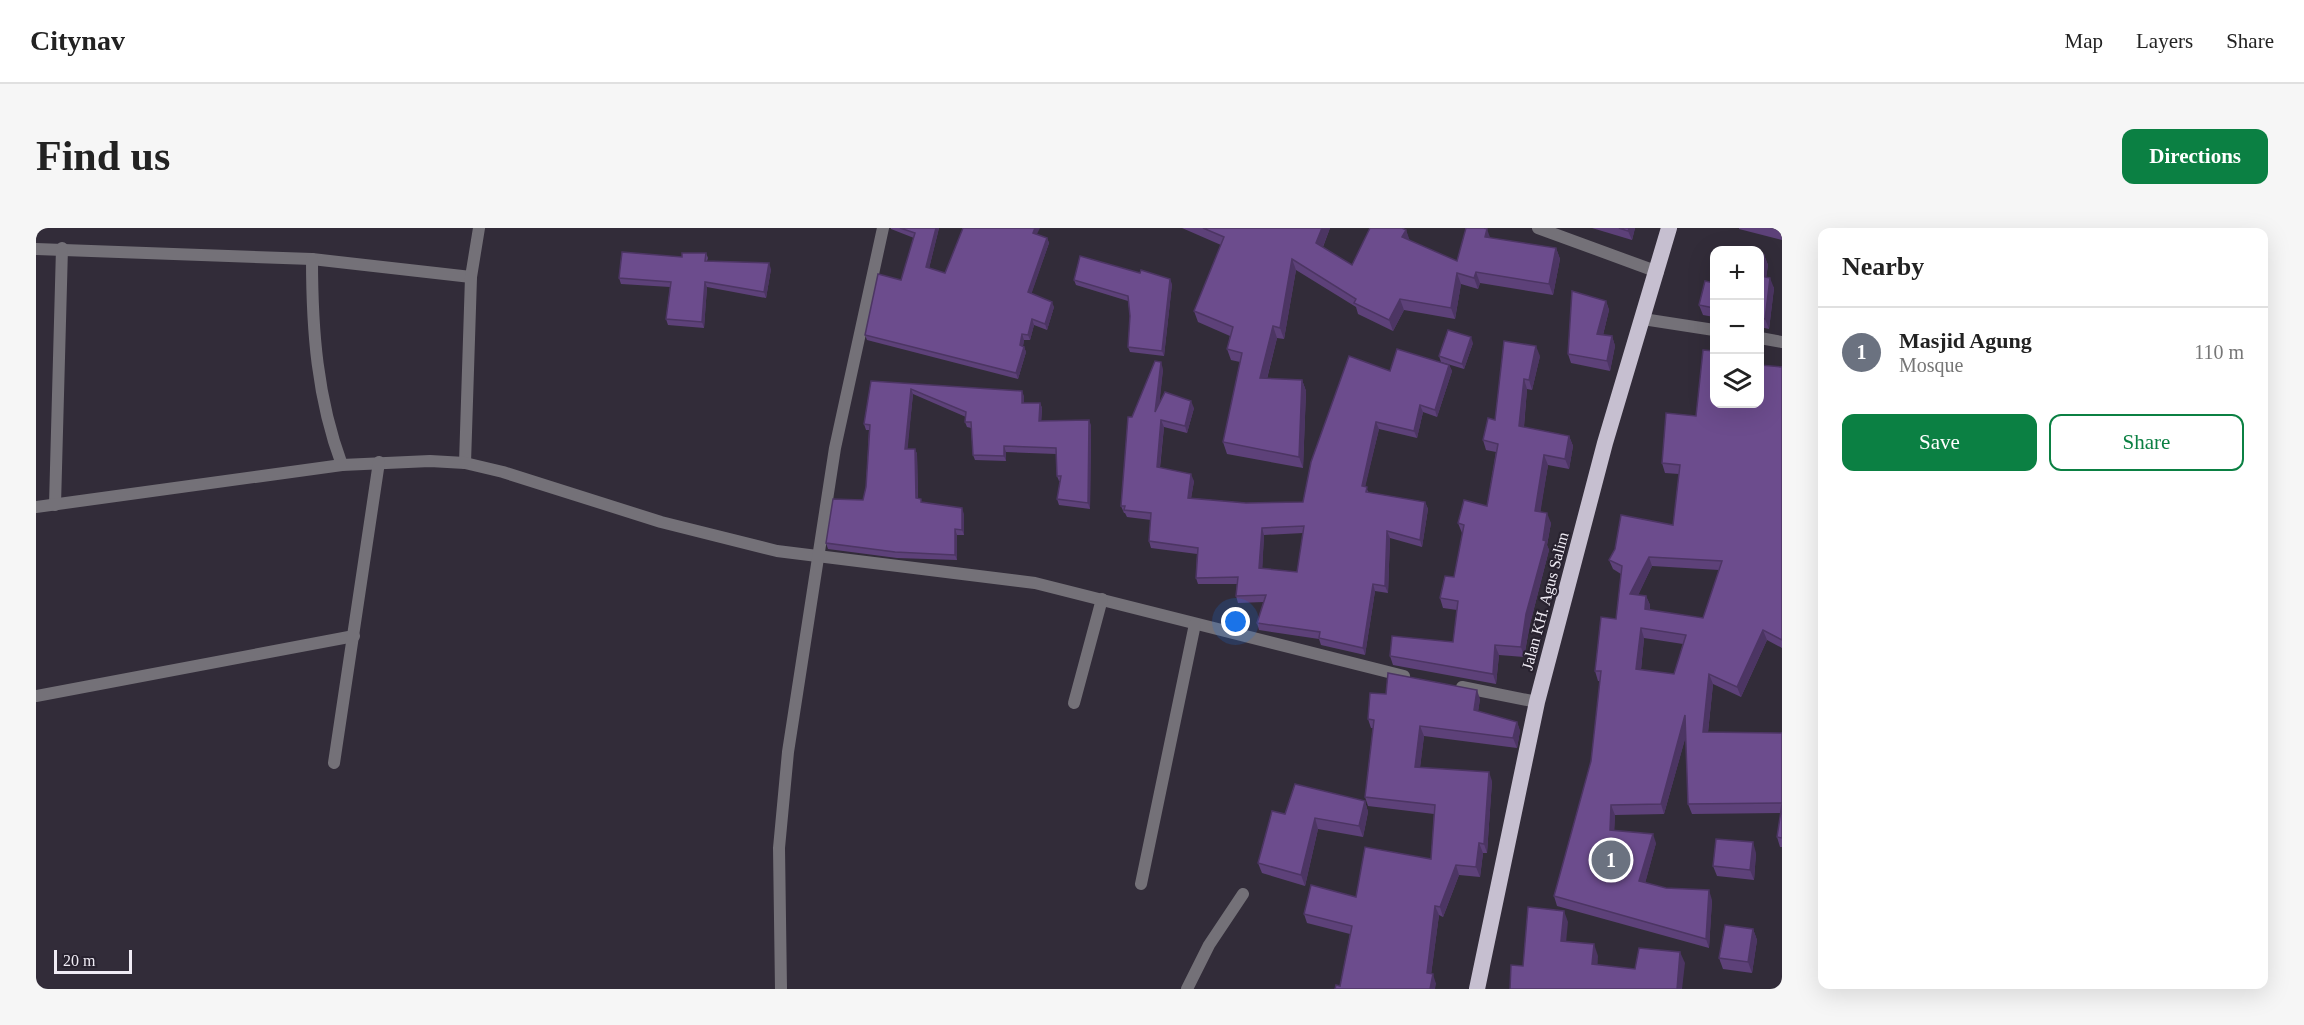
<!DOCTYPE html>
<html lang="en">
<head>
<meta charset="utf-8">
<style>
	:root { --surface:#fff; --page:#f6f6f6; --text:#222; --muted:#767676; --line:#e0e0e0; --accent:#0b8043 }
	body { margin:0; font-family:"Times New Roman",serif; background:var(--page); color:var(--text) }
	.controls { position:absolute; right:18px; top:18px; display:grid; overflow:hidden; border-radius:12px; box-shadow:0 6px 24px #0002 }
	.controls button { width:54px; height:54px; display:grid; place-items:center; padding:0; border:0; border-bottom:2px solid var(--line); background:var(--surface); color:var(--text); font:30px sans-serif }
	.scale { position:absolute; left:18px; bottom:15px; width:78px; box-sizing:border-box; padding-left:6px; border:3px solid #f0ecf5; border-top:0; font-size:16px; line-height:21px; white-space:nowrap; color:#f0ecf5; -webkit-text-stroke:4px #28222f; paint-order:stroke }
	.you { position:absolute; left:1200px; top:394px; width:21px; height:21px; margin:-15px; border:4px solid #fff; border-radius:50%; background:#1a73e8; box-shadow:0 0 0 9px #1a73e833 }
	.badge { display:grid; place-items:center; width:39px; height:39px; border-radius:50%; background:var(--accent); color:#fff; font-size:20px; font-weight:700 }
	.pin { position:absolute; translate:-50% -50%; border:3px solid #fff; box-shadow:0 2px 6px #0006 }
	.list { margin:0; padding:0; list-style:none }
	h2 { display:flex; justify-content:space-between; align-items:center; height:78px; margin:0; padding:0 24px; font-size:26px }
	h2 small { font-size:20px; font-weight:400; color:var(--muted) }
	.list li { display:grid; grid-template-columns:39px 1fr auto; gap:18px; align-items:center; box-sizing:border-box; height:90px; padding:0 24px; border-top:2px solid var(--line) }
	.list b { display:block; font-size:22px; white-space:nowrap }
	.list p { margin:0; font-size:20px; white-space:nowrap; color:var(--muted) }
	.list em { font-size:20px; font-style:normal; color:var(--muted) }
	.actions { display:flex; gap:12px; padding:18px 24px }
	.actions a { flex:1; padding:14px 0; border:2px solid var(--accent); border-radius:12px; text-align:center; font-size:21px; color:var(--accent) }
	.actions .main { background:var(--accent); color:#fff }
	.icon { flex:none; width:33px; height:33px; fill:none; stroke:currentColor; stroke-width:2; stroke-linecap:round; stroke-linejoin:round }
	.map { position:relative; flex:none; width:1746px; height:761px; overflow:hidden; border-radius:12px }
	header { display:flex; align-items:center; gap:36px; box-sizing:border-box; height:84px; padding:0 30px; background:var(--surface); border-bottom:2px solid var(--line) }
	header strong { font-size:28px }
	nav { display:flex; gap:33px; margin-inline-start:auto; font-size:21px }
	.intro { display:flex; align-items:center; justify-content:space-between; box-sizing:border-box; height:144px; padding:0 36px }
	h1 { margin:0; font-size:42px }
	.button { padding:15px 27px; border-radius:12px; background:var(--accent); color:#fff; font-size:21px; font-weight:700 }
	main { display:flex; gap:36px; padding:0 36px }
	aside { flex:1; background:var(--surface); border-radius:12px; box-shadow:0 6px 24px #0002 }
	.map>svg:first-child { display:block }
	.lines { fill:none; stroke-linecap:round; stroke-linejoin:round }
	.minor { stroke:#747178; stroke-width:12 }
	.trunk { stroke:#c6bfd0; stroke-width:16 }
	.wall { fill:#5d4179; fill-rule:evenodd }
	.shaded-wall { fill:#4c3563 }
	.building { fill:#6c4c8d; stroke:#4c3563; stroke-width:1.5; fill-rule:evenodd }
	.labels { text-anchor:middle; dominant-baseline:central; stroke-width:4.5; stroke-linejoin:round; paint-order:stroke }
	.street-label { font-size:16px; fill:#f0ecf5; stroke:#28222f }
</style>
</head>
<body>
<header>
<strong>Citynav</strong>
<nav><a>Map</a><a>Layers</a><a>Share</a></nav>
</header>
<div class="intro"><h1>Find us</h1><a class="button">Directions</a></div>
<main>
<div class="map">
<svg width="1746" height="761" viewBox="0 0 1746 761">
	<rect width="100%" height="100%" fill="#322c39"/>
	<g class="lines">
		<!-- minor -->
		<g class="minor">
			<polyline points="1502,0 1622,44"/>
			<polyline points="0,21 276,31 435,49"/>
			<path d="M 276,31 C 276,102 281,170 306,237"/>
			<polyline points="1607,91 1678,102"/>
			<polyline points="1724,110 1746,114"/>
			<polyline points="429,235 435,49 443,0"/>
			<polyline points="19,277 26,20"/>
			<polyline points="0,279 306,237 394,233 429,235 467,244 625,294 741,323 999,355 1368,448"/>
			<polyline points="1426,459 1501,474"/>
			<polyline points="0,468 318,408"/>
			<polyline points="1038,475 1066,371"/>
			<polyline points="298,535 343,234"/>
			<polyline points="1105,656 1159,396"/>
			<polyline points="745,761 743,620 752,524 799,220 847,0"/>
			<polyline points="1151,761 1173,717 1207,666"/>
		</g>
		<!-- trunk -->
		<polyline class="trunk" points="1441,761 1501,474 1569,215 1633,0"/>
	</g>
	<!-- wall -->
	<g class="wall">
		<polygon points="855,0 903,0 893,40 909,45 1001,6 1011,10 1013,15 995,66 1018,79 1011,102 998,97 994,112 988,112 987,118 988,119 990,124 982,151 831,112 829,107 865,52 878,10 855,1"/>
		<polygon points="1146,0 1294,0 1287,19 1316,37 1370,2 1373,12 1421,33 1455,10 1520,20 1524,31 1517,67 1444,55 1442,61 1425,56 1419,91 1368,82 1357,103 1322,86 1320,79 1260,42 1248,111 1241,110 1231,151 1266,152 1270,163 1267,240 1191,226 1187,214 1204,134 1195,132 1191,121 1194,108 1162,94 1158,83 1185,17"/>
		<polygon points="1556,0 1599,0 1596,12"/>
		<polygon points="1703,0 1746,0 1746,12 1703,1"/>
		<polygon points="670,25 672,30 671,33 735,41 730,70 671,59 668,100 632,97 630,91 634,59 585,56 583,50 646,29"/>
		<polygon points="1724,27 1728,27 1732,37 1730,49 1738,60 1733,101 1724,99"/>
		<polygon points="1038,52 1136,56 1128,128 1094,124 1092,119 1094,88 1092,73 1040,57"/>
		<polygon points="1678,55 1678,89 1667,87 1663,77"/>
		<polygon points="1570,73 1573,82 1567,107 1576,108 1579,118 1574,143 1535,135 1532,126"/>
		<polygon points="1437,115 1428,141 1405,134 1403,128"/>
		<polygon points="1504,128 1496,162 1491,161 1488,199 1533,208 1537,218 1533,241 1512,237 1504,284 1515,295 1511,317 1513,322 1494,396 1488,429 1463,427 1460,456 1357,437 1354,428 1417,414 1421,382 1407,380 1404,370 1418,349 1427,305 1426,305 1422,295 1451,278 1460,224 1450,222 1447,212"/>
		<path d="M 1413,137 L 1416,143 L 1401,189 L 1387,184 L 1381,210 L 1343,201 L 1329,258 L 1333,265 L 1389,274 L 1392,281 L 1386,319 L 1354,310 L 1352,365 L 1339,363 L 1329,427 L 1285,417 L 1283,411 L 1223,402 L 1221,395 L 1228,374 L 1202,375 L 1200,368 L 1201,356 L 1162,356 L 1160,350 L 1161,326 L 1115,320 L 1113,313 L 1115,292 L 1091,289 L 1089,285 L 1088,285 L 1085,278 L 1096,189 L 1127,141 L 1123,176 L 1158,180 L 1151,205 L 1128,199 L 1124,240 L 1158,253 L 1155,270 L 1210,275 L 1267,274 L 1354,143 ZM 1267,305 L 1261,344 L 1226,341 L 1228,307 Z"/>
		<path d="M 1746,139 L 1746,420 L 1731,412 L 1705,469 L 1677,456 L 1672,504 L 1746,505 L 1746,619 L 1744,619 L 1741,609 L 1745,585 L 1656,586 L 1652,576 L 1650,507 L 1628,586 L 1579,587 L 1578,602 L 1620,615 L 1609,655 L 1676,672 L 1673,720 L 1521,678 L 1518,668 L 1555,533 L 1564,453 L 1562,453 L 1559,443 L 1580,391 L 1585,346 L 1577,341 L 1573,332 L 1637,297 L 1643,246 L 1629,245 L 1626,235 L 1660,188 L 1678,176 ZM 1616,338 L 1683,342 L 1667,390 L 1614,382 L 1614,377 L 1610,368 L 1602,367 ZM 1608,410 L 1647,416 L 1638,446 L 1605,442 Z"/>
		<polygon points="835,153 988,168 988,175 1004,175 1006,180 1005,193 1055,197 1054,281 1023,277 1021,271 1024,253 1023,253 1021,248 1020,226 970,224 970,233 939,232 937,227 935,200 931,199 929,194 930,189 877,166 871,221 879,221 881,226 882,271 886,275 928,286 928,307 921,307 921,332 861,330 792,321 790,315 827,272 830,259 833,202 830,202 828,196"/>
		<polygon points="1350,466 1444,471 1442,483 1481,494 1484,503 1481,520 1388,508 1384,539 1456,553 1451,625 1447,625 1444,649 1423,647 1407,689 1403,687 1395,746 1400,756 1304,758 1314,706 1271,695 1268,686 1320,669 1395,631 1398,586 1332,578 1329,569 1337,500 1335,500 1332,491"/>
		<polygon points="1329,573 1332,584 1327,609 1282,601 1269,658 1226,645 1222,635 1249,586"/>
		<polygon points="1720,625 1718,652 1681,648 1677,638"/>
		<polygon points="1717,701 1721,712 1716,745 1687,741 1683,730"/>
	</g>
	<!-- shaded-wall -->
	<g class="shaded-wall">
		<polygon points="900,0 903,0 892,45 890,39"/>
		<polygon points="999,0 1004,0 999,10 997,5"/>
		<polygon points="1286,0 1294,0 1284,26 1280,15"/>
		<polygon points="1593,0 1599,0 1596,12 1592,3"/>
		<polygon points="1451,1 1455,12 1449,9"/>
		<polygon points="1370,2 1374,13 1366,9"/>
		<polygon points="1011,10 1013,15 994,70 992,64"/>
		<polygon points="1520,20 1524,31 1517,67 1513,56"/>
		<polygon points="1728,27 1732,37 1729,58 1725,48"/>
		<polygon points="1256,31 1260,42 1248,111 1244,100"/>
		<polygon points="733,35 735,41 730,70 728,64"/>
		<polygon points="1440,44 1444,55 1442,61 1438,50"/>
		<polygon points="1421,45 1425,56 1419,91 1415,80"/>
		<polygon points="1734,50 1738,60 1733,101 1729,91"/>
		<polygon points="1134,51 1136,56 1128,128 1126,123"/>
		<polygon points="669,54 671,59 668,100 666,94"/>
		<polygon points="1364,71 1368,82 1357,103 1353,92"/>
		<polygon points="1570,73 1573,82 1565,115 1561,106"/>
		<polygon points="1016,74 1018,79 1011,102 1009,96"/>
		<polygon points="996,91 998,97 994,112 992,107"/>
		<polygon points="1237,98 1241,110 1228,162 1224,150"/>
		<polygon points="986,106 988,112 986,123 984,117"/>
		<polygon points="1576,108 1579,118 1574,143 1571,133"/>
		<polygon points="1435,109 1437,115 1428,141 1426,136"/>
		<polygon points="1500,118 1504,128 1496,162 1493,152"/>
		<polygon points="988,119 990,124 982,151 980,145"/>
		<polygon points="1125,134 1127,141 1122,191 1119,184"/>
		<polygon points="1413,137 1416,143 1401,189 1399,182"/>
		<polygon points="1488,151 1491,161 1487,208 1483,198"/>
		<polygon points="1266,152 1270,163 1267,240 1263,229"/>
		<polygon points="875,161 877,166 871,227 869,221"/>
		<polygon points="986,163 988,168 988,180 986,175"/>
		<polygon points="1155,173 1158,180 1151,205 1149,198"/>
		<polygon points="1004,175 1006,180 1005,199 1003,193"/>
		<polygon points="1384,177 1387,184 1381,210 1378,203"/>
		<polygon points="1053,192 1055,197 1054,281 1052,275"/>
		<polygon points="1125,192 1128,199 1123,246 1121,239"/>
		<polygon points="1340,194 1343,201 1328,264 1326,258"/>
		<polygon points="1533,208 1537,218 1533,241 1529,231"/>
		<polygon points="968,218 970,224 970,233 968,228"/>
		<polygon points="879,221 881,226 882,276 880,270"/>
		<polygon points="1508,227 1512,237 1503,293 1499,283"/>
		<polygon points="1155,246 1158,253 1154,277 1152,270"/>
		<polygon points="1389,274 1392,281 1386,319 1384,312"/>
		<polygon points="926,280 928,286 928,307 926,302"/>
		<polygon points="1511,285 1515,295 1511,317 1513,322 1494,396 1488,429 1485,419 1490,386 1507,312"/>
		<polygon points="1226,300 1228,307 1226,347 1223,340"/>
		<polygon points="919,301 921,307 921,332 919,327"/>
		<polygon points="1351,303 1354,310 1352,365 1349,358"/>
		<polygon points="1613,329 1616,338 1598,376 1594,366"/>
		<polygon points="1337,356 1339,363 1329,427 1327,420"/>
		<polygon points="1610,368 1614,377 1613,391 1609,381"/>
		<polygon points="1605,400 1608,410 1604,451 1600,441"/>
		<polygon points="1727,402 1731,412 1705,469 1701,459"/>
		<polygon points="1459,417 1463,427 1460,456 1457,446"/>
		<polygon points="1673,446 1677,456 1671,514 1667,504"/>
		<polygon points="1441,462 1444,471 1441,491 1438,482"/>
		<polygon points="1649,487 1653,497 1628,586 1625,576"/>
		<polygon points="1481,494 1484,503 1481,520 1477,510"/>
		<polygon points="1384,498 1388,508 1383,548 1379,539"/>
		<polygon points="1453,544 1456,553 1451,625 1448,616"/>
		<polygon points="1329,573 1332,584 1327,609 1323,598"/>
		<polygon points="1575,577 1579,587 1578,611 1574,602"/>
		<polygon points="1279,590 1282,601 1269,658 1265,647"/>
		<polygon points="1617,606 1620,615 1607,663 1603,653"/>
		<polygon points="1717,614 1720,625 1718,652 1714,642"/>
		<polygon points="1443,615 1447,625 1444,649 1440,639"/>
		<polygon points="1420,637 1423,647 1407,689 1404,679"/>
		<polygon points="1673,662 1676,672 1673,720 1670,711"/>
		<polygon points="1399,678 1403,687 1394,755 1391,745"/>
		<polygon points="1528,683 1532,694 1529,725 1525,713"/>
		<polygon points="1717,701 1721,712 1716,745 1712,734"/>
		<polygon points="1558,716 1562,728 1561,747 1556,736"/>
		<polygon points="1644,724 1649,735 1646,761 1641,761"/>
		<polygon points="1397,746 1400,756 1399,761 1394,761"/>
	</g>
	<!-- building -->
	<g class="building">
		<polygon points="864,0 900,0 890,39 909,45 927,0 999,0 997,5 1011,10 992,64 1016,74 1009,96 996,91 992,107 986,106 984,117 988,119 980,145 829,107 842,46 865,52 879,5"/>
		<polygon points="1167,0 1286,0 1280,15 1316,37 1334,0 1366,0 1370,2 1366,9 1421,33 1430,0 1448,0 1451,1 1449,9 1520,20 1513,56 1440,44 1438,50 1421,45 1415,80 1364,71 1353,92 1318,75 1320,71 1256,31 1244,100 1237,98 1224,150 1266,152 1263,229 1187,214 1206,125 1191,121 1197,99 1158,83 1188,9"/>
		<polygon points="1583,0 1593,0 1592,3"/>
		<polygon points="586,24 646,29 646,25 670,25 669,33 733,35 728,64 669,54 666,94 630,91 635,54 583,50"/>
		<polygon points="1724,27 1728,27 1725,48 1734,50 1729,91 1724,90"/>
		<polygon points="1044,28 1104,45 1105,42 1134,51 1126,123 1092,119 1094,88 1092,68 1038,52"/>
		<polygon points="1669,53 1678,55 1678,80 1663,77"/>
		<polygon points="1536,63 1570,73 1561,106 1576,108 1571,133 1532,126"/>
		<polygon points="1412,102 1435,109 1426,136 1403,128"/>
		<polygon points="1468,113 1500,118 1493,152 1488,151 1483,198 1533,208 1529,231 1508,227 1499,283 1511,285 1507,312 1510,313 1490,386 1485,419 1459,417 1457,446 1354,428 1356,408 1417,414 1422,373 1404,370 1409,348 1418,349 1428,297 1422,295 1428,272 1451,278 1462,216 1447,212 1452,190 1459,192"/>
		<path d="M 1361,121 L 1413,137 L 1399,182 L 1384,177 L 1378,203 L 1340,194 L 1326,258 L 1331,259 L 1330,264 L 1389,274 L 1384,312 L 1351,303 L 1349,358 L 1337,356 L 1327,420 L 1283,410 L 1284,404 L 1221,395 L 1230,367 L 1200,368 L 1202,349 L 1160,350 L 1162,320 L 1113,313 L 1115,285 L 1088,282 L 1089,278 L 1085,278 L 1092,189 L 1096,189 L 1119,133 L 1125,134 L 1119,184 L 1129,164 L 1155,173 L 1149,198 L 1125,192 L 1121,239 L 1155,246 L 1152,270 L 1210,275 L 1267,274 L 1275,234 L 1313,128 L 1354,143 ZM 1268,298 L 1261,344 L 1223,340 L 1226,300 Z"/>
		<path d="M 1667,122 L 1678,123 L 1678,176 L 1724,176 L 1724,137 L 1746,139 L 1746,412 L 1727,402 L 1701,459 L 1673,446 L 1667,504 L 1746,505 L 1746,575 L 1652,576 L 1649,487 L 1625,576 L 1575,577 L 1574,602 L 1617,606 L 1603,653 L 1630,660 L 1673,662 L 1670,711 L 1518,668 L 1555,533 L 1565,443 L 1559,443 L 1565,389 L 1580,391 L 1586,338 L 1573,332 L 1579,321 L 1585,287 L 1637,297 L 1644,237 L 1626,235 L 1630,185 L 1660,188 ZM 1613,329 L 1686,333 L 1667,390 L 1609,381 L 1610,368 L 1594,366 ZM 1605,400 L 1650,407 L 1638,446 L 1600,441 Z"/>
		<polygon points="835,153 986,163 986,175 1004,175 1003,193 1053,192 1052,275 1021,271 1025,248 1021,248 1020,220 968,218 968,228 937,227 935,194 929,194 930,184 875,161 869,221 879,221 880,270 885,271 885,274 926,280 926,302 919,301 919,327 859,324 790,315 797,271 827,272 830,259 834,197 828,196"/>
		<polygon points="1352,445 1441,462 1438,482 1481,494 1477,510 1384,498 1379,539 1453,544 1448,616 1443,615 1440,639 1420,637 1404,679 1399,678 1391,745 1397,746 1394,761 1299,761 1300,757 1304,758 1316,698 1268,686 1275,657 1320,669 1329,619 1395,631 1399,577 1329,569 1338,492 1332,491 1334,465 1350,466"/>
		<polygon points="1259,556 1329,573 1323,598 1279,590 1265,647 1222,635 1236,583 1249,586"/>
		<polygon points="1746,576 1746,610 1741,609"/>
		<polygon points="1680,611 1717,614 1714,642 1677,638"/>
		<polygon points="1492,679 1528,683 1525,713 1558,716 1556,736 1599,741 1603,720 1644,724 1641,761 1474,761 1475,737 1487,738"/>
		<polygon points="1689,697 1717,701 1712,734 1683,730"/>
	</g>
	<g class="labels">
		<!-- street labels -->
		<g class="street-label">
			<text transform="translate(1509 373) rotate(-75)">Jalan KH. Agus Salim</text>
		</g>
	</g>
</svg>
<div class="controls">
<button>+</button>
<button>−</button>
<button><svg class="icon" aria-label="layers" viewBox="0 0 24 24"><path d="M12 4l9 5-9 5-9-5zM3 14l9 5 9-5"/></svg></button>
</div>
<div class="scale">20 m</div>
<div class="you"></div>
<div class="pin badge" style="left:1575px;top:632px;background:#6b7280">1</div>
</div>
<aside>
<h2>Nearby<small></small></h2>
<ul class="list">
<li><span class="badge" style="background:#6b7280">1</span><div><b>Masjid Agung</b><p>Mosque</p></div><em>110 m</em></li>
</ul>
<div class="actions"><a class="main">Save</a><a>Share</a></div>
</aside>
</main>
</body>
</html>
